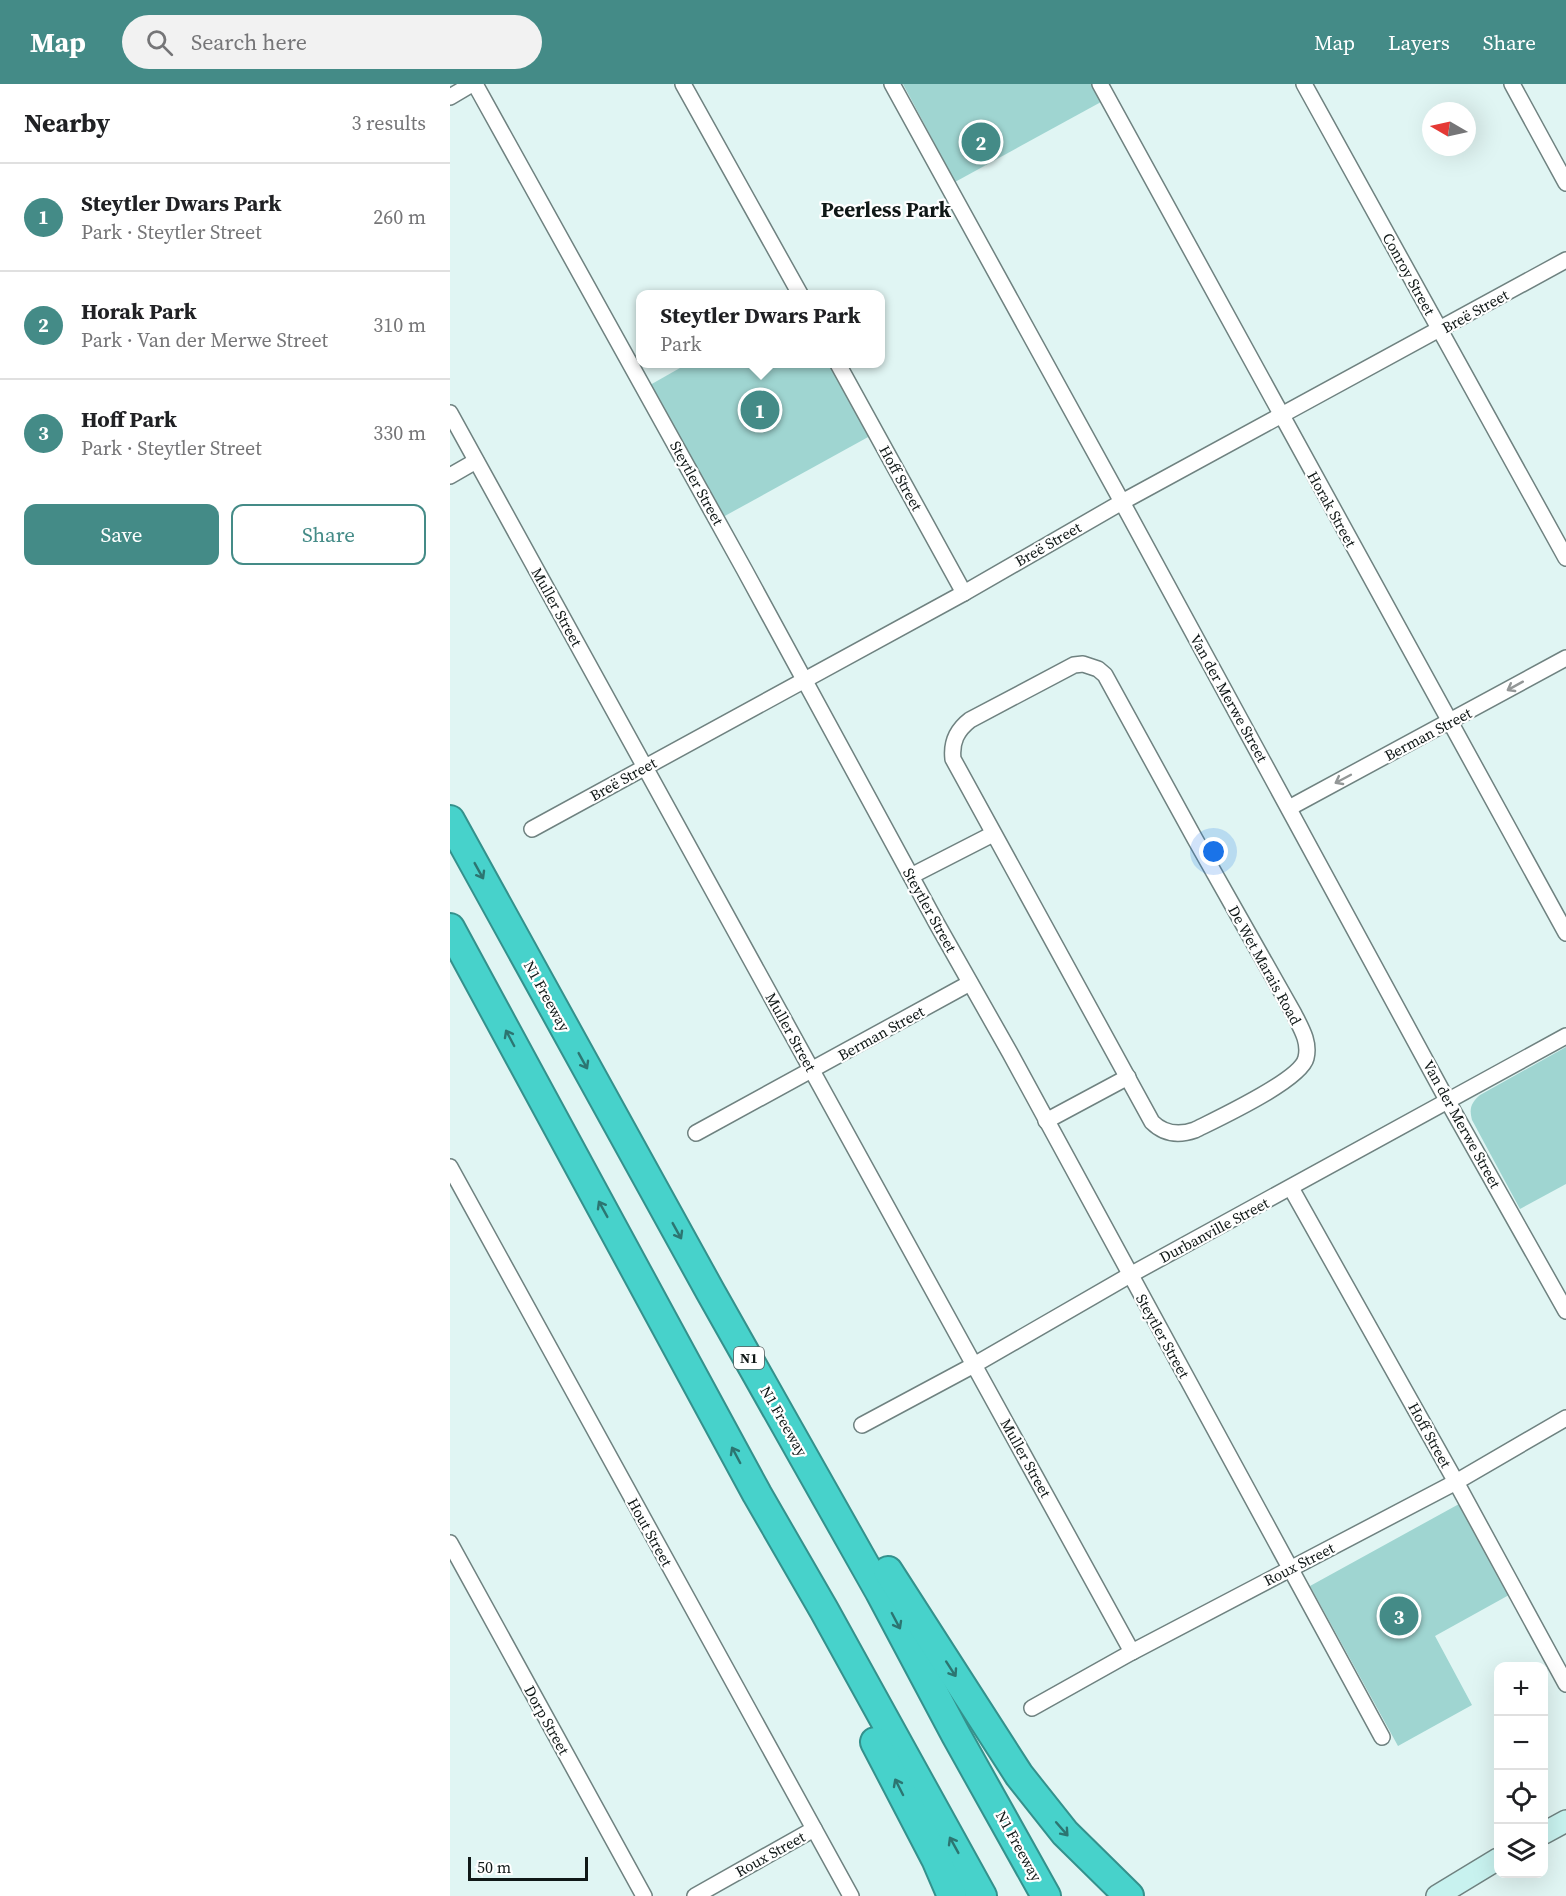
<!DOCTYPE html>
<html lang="en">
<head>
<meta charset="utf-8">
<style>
	:root { --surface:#fff; --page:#f2f2f2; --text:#202124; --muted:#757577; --line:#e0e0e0; --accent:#448b87 }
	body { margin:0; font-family:"Source Serif 4",serif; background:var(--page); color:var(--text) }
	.controls { position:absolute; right:18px; bottom:18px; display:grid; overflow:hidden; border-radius:12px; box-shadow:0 6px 24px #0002 }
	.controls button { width:54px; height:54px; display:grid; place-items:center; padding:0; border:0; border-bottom:2px solid var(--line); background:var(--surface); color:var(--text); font:30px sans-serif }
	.compass { position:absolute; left:972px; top:18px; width:54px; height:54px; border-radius:50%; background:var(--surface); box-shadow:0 6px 24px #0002; rotate:279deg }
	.scale { position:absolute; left:18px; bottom:15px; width:120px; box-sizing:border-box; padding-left:6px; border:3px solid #101817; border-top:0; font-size:16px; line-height:21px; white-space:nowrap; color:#101817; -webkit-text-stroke:4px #fff; paint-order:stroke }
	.you { position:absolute; left:764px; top:768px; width:21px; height:21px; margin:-15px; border:4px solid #fff; border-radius:50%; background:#1a73e8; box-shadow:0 0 0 9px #1a73e833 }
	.badge { display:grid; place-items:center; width:39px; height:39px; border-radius:50%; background:var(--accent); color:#fff; font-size:20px; font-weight:700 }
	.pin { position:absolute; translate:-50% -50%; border:3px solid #fff; box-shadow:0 2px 6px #0006 }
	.popup { position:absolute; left:186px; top:206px; width:249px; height:78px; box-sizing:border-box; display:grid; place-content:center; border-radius:12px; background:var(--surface); filter:drop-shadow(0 2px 4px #0005); font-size:20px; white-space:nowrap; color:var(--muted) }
	.popup b { font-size:22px; color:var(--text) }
	.popup::after { content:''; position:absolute; left:50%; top:100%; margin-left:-12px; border:12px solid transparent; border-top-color:var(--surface) }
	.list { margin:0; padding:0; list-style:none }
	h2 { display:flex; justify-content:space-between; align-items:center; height:78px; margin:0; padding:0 24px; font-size:26px }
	h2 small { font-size:20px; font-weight:400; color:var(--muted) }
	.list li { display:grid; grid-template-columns:39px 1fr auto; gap:18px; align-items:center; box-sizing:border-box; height:108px; padding:0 24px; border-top:2px solid var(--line) }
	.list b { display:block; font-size:22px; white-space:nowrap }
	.list p { margin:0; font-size:20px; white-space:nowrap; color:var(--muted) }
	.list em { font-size:20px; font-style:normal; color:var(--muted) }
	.actions { display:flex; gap:12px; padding:18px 24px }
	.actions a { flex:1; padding:14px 0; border:2px solid var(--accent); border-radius:12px; text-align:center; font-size:21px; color:var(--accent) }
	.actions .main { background:var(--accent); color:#fff }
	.icon { flex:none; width:33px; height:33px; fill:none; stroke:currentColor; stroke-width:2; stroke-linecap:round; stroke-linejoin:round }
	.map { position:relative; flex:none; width:1116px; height:1812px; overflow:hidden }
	header { display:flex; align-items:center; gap:36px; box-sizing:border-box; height:84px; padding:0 30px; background:var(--accent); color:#fff }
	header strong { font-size:28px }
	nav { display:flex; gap:33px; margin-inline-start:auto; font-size:21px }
	.search { width:420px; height:54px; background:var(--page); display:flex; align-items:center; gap:15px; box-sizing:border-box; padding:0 21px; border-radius:33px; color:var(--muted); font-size:22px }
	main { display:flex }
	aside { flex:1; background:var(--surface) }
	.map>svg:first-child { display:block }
	.green { fill:#9fd5d1 }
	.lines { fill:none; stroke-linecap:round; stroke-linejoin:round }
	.street-casing { stroke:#6f8280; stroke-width:18 }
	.secondary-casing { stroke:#6f8280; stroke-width:24 }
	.highway-casing { stroke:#34918c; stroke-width:32 }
	.street { stroke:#fff; stroke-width:15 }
	.secondary { stroke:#c8f2ef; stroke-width:21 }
	.highway { stroke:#47d2cb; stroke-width:28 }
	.oneway { stroke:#939797 }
	.oneway2 { stroke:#2c7571 }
	.labels { text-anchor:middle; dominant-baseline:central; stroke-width:4.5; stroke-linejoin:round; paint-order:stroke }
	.shield { fill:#fff; stroke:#585d5d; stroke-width:1.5 }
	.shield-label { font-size:14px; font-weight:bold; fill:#101817 }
	.street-label { font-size:15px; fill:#101817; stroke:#fff }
	.district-label { font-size:21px; font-weight:bold; fill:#101817; stroke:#fff }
</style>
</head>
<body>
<header>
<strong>Map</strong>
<div class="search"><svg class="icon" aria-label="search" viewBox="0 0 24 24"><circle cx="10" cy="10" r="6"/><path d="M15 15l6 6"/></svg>Search here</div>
<nav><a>Map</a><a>Layers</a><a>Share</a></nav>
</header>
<main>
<aside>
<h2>Nearby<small>3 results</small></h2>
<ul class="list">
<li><span class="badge">1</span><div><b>Steytler Dwars Park</b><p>Park · Steytler Street</p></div><em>260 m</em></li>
<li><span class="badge">2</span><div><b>Horak Park</b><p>Park · Van der Merwe Street</p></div><em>310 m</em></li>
<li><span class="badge">3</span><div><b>Hoff Park</b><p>Park · Steytler Street</p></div><em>330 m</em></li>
</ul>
<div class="actions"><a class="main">Save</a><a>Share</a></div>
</aside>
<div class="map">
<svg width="1116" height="1812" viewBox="0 0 1116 1812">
	<rect width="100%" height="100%" fill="#e0f5f3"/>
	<!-- green -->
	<g class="green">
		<polygon points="453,0 641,0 651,18 505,98"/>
		<polygon points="237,280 380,280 420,352 273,433 200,301"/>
		<path d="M 1116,963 L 1116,1100 L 1070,1125 L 1022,1036 C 1019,1024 1021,1019 1030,1011 Z"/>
		<polygon points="1009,1420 1059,1511 985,1552 1022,1621 948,1662 860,1502"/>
	</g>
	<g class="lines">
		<!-- street casing -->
		<g class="street-casing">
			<g id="street">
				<polyline points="25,0 294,485 487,840 560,969 932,1653"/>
				<polyline points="233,0 350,210"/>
				<polyline points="442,0 672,418 997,1016 1116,1227"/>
				<polyline points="650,0 1116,849"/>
				<polyline points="854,0 1116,474"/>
				<polyline points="1062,0 1116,99"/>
				<polyline points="0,13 22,0"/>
				<polyline points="388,280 514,509"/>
				<polyline points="0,329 682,1568"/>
				<polyline points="0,392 26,377"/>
				<path d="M 633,580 L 648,585 L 655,591 L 745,755 L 844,930 C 851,944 860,958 856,974 C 851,996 767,1035 745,1046 C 728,1052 714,1050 702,1038 L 503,675 C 501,658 507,646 520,636 L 624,581 Z"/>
				<polyline points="839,724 1116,574"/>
				<polyline points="82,745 514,509 672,418 1116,176"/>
				<polyline points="461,792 543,750"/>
				<polyline points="596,1037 678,993"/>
				<polyline points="246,1049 520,899"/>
				<polyline points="0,1083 401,1812"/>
				<polyline points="841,1104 1006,1398 1116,1600"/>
				<polyline points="412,1341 524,1281 680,1191 1116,952"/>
				<polyline points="0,1459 194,1812"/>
				<polyline points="582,1624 682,1568 1006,1398 1116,1334"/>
				<polyline points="245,1812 364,1745"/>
			</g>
		</g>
		<!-- secondary casing -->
		<g class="secondary-casing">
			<g id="secondary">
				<polyline points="1094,1749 1116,1737"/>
				<polyline points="987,1812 1048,1775"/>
			</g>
		</g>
		<!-- highway casing -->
		<g class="highway-casing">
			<g id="highway">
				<polyline points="0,736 260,1207 430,1508 506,1651 596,1812"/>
				<polyline points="0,844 307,1410 374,1526 532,1812"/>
				<polyline points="438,1487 569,1691 615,1749 679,1812"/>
				<polyline points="425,1658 486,1775 502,1812"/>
			</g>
		</g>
		<!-- street -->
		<use href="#street" class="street"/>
		<!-- secondary -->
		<use href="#secondary" class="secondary"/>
		<!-- highway -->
		<use href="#highway" class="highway"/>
	</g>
	<!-- one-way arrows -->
	<defs><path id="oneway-shaft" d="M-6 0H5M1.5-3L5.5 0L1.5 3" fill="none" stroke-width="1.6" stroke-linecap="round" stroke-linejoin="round" transform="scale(1.5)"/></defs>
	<g class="oneway">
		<use href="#oneway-shaft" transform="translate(1065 602) rotate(151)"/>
		<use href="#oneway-shaft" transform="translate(893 695) rotate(152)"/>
	</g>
	<g class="oneway2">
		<use href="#oneway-shaft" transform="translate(29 787) rotate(61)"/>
		<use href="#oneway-shaft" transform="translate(60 954) rotate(-118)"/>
		<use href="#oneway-shaft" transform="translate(133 977) rotate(61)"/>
		<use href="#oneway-shaft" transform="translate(153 1125) rotate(-119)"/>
		<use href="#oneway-shaft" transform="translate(227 1147) rotate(61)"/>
		<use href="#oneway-shaft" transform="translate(286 1371) rotate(-118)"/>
		<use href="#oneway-shaft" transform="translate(446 1537) rotate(62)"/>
		<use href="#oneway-shaft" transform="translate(501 1585) rotate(57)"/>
		<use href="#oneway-shaft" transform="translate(449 1703) rotate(-117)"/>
		<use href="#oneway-shaft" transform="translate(612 1745) rotate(49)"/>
		<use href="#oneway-shaft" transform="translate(504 1761) rotate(-119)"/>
	</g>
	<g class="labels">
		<!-- shield labels -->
		<rect class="shield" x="284" y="1263" width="30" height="22" rx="4.5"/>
		<g class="shield-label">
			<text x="299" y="1274">N1</text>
		</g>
		<!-- street labels -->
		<g class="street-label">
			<text transform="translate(959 190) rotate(61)">Conroy Street</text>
			<text transform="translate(1025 227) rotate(-29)">Breë Street</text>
			<text transform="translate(451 394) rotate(61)">Hoff Street</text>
			<text transform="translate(247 399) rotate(61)">Steytler Street</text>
			<text transform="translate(882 425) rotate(61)">Horak Street</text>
			<text transform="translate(598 460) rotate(-30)">Breë Street</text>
			<text transform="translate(107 523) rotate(61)">Muller Street</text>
			<text transform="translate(779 614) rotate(61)">Van der Merwe Street</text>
			<text transform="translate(978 650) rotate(-28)">Berman Street</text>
			<text transform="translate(173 695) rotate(-29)">Breë Street</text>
			<text transform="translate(480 826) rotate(61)">Steytler Street</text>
			<text transform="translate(815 881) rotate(61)">De Wet Marais Road</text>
			<text transform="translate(97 912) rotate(61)">N1 Freeway</text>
			<text transform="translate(341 948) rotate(61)">Muller Street</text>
			<text transform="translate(431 949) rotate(-29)">Berman Street</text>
			<text transform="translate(1012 1040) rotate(61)">Van der Merwe Street</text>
			<text transform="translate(764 1146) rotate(-28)">Durbanville Street</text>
			<text transform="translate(713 1252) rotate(61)">Steytler Street</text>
			<text transform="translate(334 1337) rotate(60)">N1 Freeway</text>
			<text transform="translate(980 1351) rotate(61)">Hoff Street</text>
			<text transform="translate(576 1374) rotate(61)">Muller Street</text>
			<text transform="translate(200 1448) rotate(61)">Hout Street</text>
			<text transform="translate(849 1480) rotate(-27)">Roux Street</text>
			<text transform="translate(97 1636) rotate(61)">Dorp Street</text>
			<text transform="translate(569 1762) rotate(61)">N1 Freeway</text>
			<text transform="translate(320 1770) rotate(-29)">Roux Street</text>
		</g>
		<!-- district labels -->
		<g class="district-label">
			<text x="436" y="125">Peerless Park</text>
		</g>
	</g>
</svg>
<div class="controls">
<button>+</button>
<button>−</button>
<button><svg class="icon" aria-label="locate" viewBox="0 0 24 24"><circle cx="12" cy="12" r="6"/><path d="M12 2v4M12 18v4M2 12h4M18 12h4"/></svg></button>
<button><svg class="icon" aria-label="layers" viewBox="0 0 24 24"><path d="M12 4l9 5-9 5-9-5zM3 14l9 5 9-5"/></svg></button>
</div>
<svg class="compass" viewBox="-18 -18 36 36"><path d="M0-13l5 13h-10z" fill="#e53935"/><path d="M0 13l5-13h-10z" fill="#757577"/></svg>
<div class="scale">50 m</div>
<div class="you"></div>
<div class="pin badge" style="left:310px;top:326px">1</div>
<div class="popup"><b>Steytler Dwars Park</b>Park</div>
<div class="pin badge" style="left:531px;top:58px">2</div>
<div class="pin badge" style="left:949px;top:1532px">3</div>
</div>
</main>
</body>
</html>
